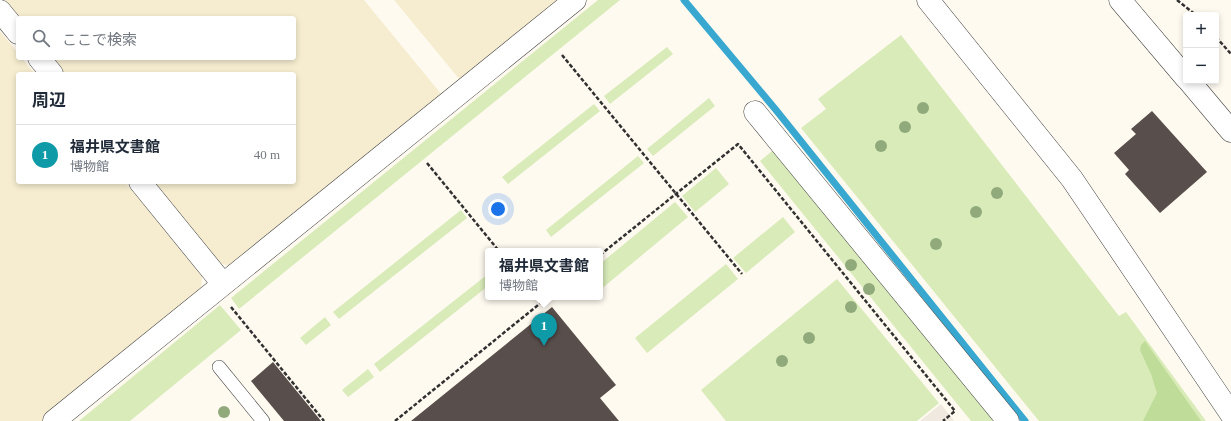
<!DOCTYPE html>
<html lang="ja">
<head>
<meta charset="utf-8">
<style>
	:root { --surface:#fff; --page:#f2f2f3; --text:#1f2937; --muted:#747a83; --line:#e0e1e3; --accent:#0f766e }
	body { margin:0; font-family:"Times New Roman","Noto Sans JP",serif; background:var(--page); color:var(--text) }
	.controls { position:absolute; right:12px; top:12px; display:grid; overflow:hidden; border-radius:4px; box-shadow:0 2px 6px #0003 }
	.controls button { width:36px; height:36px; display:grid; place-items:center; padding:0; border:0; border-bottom:1px solid var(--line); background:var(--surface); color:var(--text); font:20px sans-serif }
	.you { position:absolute; left:498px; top:209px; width:14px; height:14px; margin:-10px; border:3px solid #fff; border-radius:50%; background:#1a73e8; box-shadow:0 0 0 6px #1a73e833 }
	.badge { display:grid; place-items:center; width:26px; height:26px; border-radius:50%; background:var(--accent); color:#fff; font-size:13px; font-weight:700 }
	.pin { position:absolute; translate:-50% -33px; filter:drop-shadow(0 1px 2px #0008) }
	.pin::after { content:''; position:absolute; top:21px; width:14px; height:12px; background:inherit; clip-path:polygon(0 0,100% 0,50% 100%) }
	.popup { position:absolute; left:485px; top:248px; width:118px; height:52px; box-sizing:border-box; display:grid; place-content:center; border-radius:4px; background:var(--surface); filter:drop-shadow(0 1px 3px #0005); font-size:13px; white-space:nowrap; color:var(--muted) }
	.popup b { font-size:15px; color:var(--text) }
	.popup::after { content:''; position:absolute; left:50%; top:100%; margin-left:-8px; border:8px solid transparent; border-top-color:var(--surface) }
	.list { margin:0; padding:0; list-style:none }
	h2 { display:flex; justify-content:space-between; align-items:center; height:52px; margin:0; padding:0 16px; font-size:17px }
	h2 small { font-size:13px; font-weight:400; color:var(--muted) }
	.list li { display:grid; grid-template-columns:26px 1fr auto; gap:12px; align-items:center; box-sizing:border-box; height:60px; padding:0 16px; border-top:1px solid var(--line) }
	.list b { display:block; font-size:15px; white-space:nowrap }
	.list p { margin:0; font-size:13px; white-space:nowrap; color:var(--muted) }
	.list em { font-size:13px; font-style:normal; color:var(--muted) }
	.icon { flex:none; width:22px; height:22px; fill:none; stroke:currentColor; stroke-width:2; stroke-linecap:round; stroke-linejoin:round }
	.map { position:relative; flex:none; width:1231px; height:421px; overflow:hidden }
	.search { position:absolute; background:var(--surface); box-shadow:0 2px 6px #0003; left:16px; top:16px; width:280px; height:44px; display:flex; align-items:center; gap:10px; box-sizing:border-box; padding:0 14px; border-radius:4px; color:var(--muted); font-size:15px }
	.panel { position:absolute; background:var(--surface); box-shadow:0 2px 6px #0003; left:16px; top:72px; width:280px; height:112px; border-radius:4px }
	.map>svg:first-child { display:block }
	.farmland { fill:#f6edd0 }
	.green { fill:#d9ebb9 }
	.forest { fill:#bfdc98 }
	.plaza { fill:#f0e9df }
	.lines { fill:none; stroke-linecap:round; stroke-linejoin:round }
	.stream { stroke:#39a8d0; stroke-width:7 }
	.building { fill:#584e4b }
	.service-casing { stroke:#424242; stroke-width:14 }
	.minor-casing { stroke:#424242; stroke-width:23 }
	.tertiary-casing { stroke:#424242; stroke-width:23 }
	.path { stroke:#313131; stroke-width:2.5; stroke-dasharray:4 2; stroke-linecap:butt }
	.service { stroke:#fff; stroke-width:13 }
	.minor { stroke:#fff; stroke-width:22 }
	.tertiary { stroke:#fff; stroke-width:22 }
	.tree { fill:#91aa7c }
</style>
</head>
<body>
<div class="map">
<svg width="1231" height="421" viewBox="0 0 1231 421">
	<rect width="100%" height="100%" fill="#fffaf0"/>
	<!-- farmland -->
	<g class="farmland">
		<polygon points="4,0 364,0 442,95 231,266 218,263 152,182 294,182 294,74 64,74 51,58 294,58 294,18 19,18"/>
		<polygon points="394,0 558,0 460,80"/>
		<polygon points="0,31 18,53 18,58 22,58 35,74 18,74 18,182 125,182 202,276 201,290 42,421 0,421"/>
	</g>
	<!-- green -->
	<g class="green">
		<polygon points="598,0 620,0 239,309 231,298"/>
		<polygon points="901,35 1119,316 1126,312 1206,421 1039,421 801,128 826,109 818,99"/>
		<polygon points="667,47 673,54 610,104 604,96"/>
		<polygon points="709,98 715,106 653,156 647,149"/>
		<polygon points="594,104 600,111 508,184 502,177"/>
		<polygon points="777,147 999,421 971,421 760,161"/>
		<polygon points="638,156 644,163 551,237 546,230"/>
		<polygon points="716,168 729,184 695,212 682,196"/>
		<polygon points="675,202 688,217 600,290 600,264"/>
		<polygon points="461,210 467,218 339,319 333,312"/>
		<polygon points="783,217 795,232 746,273 733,258"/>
		<polygon points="726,264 738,279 647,353 635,338"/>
		<polygon points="488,274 488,286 380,372 374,364"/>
		<polygon points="837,279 939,403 917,421 726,421 701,390"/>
		<polygon points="220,305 241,330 130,421 79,421"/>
		<polygon points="325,317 331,325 306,345 300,338"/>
		<polygon points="368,369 374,377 348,397 342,390"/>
	</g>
	<!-- forest -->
	<polygon class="forest" points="1145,341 1201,421 1143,421 1157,393 1151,374 1140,350 1141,345"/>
	<!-- plaza -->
	<polygon class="plaza" points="941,404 954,421 920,421"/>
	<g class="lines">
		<!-- stream -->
		<polyline class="stream" points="684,0 776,110 1025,421"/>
	</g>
	<!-- building -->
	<g class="building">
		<polygon points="1152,111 1207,172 1160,213 1125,174 1129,170 1114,153 1136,134 1131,129"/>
		<polygon points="552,307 616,385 600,398 619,421 411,421"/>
		<polygon points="273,362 321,421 284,421 251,381"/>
	</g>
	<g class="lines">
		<!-- service casing -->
		<g class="service-casing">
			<polyline id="service" points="219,367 263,421"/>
		</g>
		<!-- minor casing -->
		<g class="minor-casing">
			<g id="minor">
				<polyline points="928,0 1072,179 1231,414"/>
				<polyline points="0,11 18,33"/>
				<polyline points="39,58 52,74"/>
				<polyline points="755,112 1008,421"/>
				<polyline points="140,182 223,284"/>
				<polyline points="54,421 575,0"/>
			</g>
		</g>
		<!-- tertiary casing -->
		<g class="tertiary-casing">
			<g id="tertiary">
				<polyline points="1120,0 1186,78"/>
				<polyline points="1189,81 1231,131"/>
			</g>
		</g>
		<!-- path -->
		<g class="path">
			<polyline points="1177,0 1196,15"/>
			<polyline points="1216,37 1231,54"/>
			<polyline points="562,55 742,274"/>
			<polyline points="427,163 499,251"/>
			<polyline points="600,255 738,144 955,411 943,421"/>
			<polyline points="537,297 541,303"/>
			<polyline points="231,307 324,421"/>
			<polyline points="395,421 548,297"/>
		</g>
		<!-- service -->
		<use href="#service" class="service"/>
		<!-- minor -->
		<use href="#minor" class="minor"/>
		<!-- tertiary -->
		<use href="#tertiary" class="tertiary"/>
	</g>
	<!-- trees -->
	<g class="tree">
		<circle cx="923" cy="108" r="6"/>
		<circle cx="905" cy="127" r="6"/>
		<circle cx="881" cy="146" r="6"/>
		<circle cx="997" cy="193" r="6"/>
		<circle cx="976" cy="212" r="6"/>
		<circle cx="936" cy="244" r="6"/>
		<circle cx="851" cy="265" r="6"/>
		<circle cx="869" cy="289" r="6"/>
		<circle cx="851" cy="307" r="6"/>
		<circle cx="809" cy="338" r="6"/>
		<circle cx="782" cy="361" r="6"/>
		<circle cx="224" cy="412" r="6"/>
	</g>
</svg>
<div class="controls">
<button>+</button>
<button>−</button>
</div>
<div class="you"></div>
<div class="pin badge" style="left:544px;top:346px;background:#0f9aa8">1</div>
<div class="popup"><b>福井県文書館</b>博物館</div>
<div class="search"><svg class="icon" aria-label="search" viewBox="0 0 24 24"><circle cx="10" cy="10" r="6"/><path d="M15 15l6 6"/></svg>ここで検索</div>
<section class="panel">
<h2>周辺<small></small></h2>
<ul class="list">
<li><span class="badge" style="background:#0f9aa8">1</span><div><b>福井県文書館</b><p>博物館</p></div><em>40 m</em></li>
</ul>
</section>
</div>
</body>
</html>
